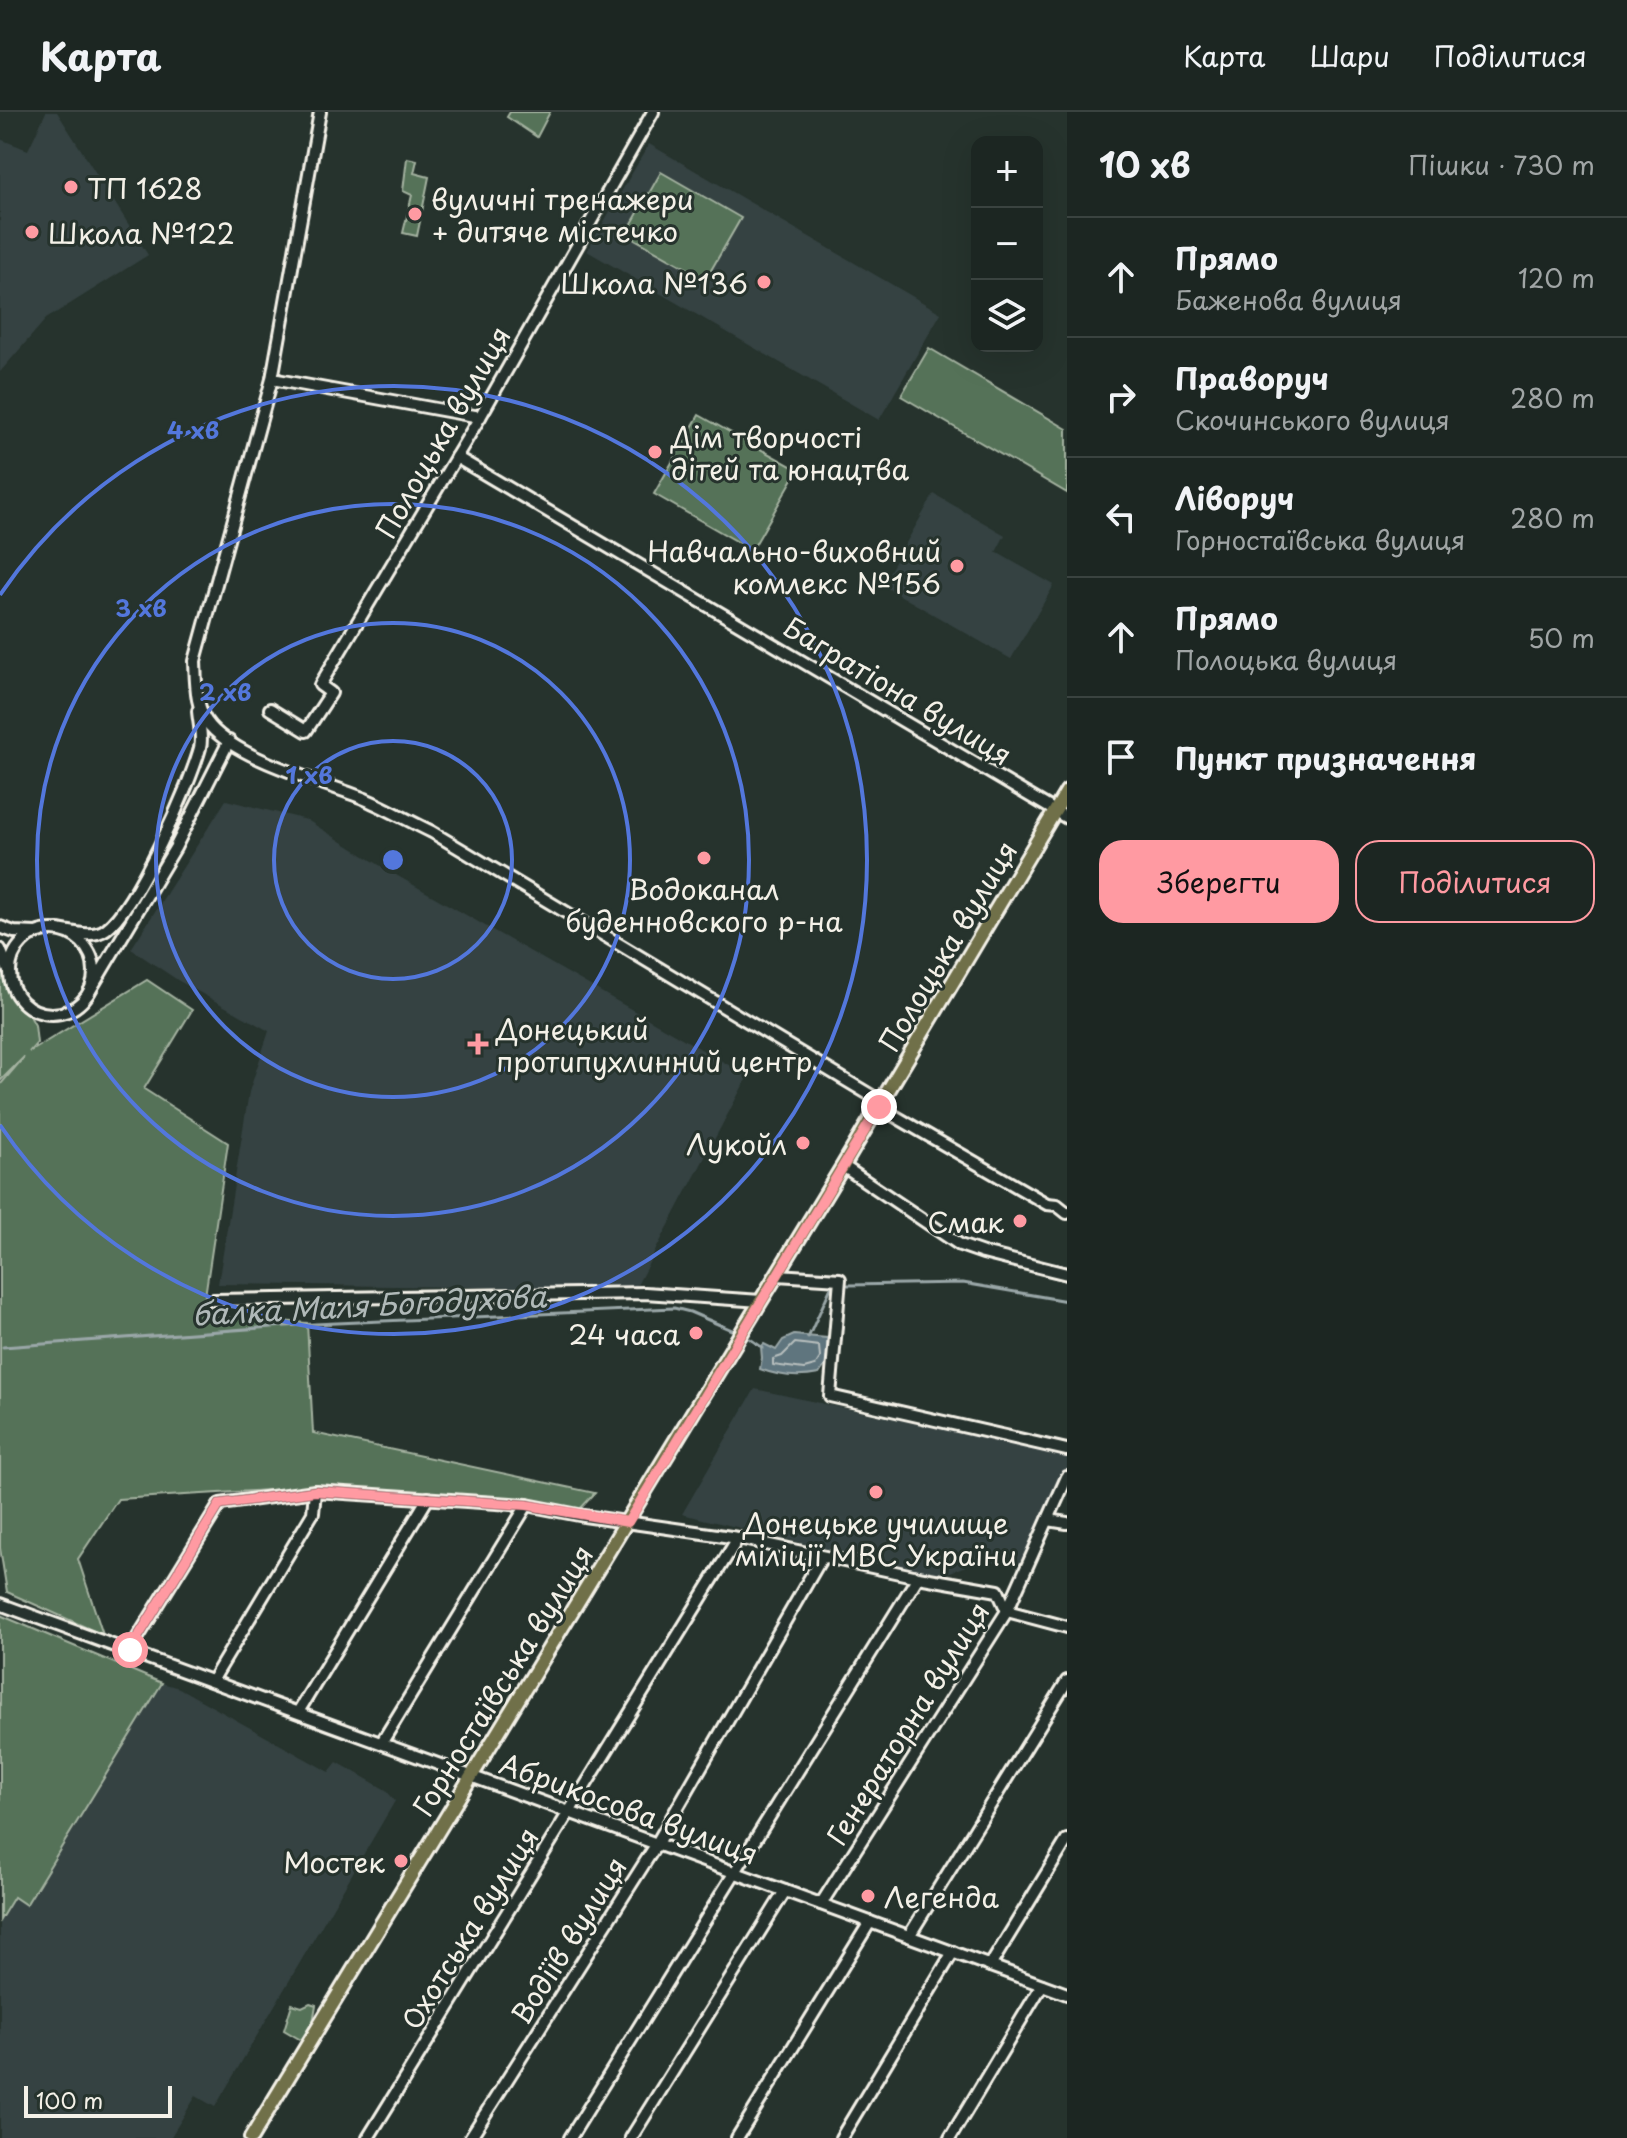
<!DOCTYPE html>
<html lang="uk">
<head>
<meta charset="utf-8">
<style>
	:root { --surface:#1c2622; --page:#252e2a; --text:#f1f3f6; --muted:#a0a5a5; --line:#3a4340; --accent:#ff9aa2 }
	body { margin:0; font-family:"Playpen Sans",sans-serif; background:var(--page); color:var(--text) }
	.controls { position:absolute; right:24px; top:24px; display:grid; overflow:hidden; border-radius:16px; box-shadow:0 8px 32px #0002 }
	.controls button { width:72px; height:72px; display:grid; place-items:center; padding:0; border:0; border-bottom:2px solid var(--line); background:var(--surface); color:var(--text); font:40px sans-serif }
	.scale { position:absolute; left:24px; bottom:20px; width:148px; box-sizing:border-box; padding-left:8px; border:4px solid #f4f1e8; border-top:0; font-size:22px; line-height:28px; white-space:nowrap; color:#f4f1e8; -webkit-text-stroke:6px #26332d; paint-order:stroke }
	.stop { position:absolute; width:24px; height:24px; margin:-18px; border:6px solid #ff9aa2; border-radius:50%; background:#fff }
	.stop.end { background:#ff9aa2; border-color:#fff; box-shadow:0 2px 8px #0008 }
	.list { margin:0; padding:0; list-style:none }
	h2 { display:flex; justify-content:space-between; align-items:center; height:104px; margin:0; padding:0 32px; font-size:34px }
	h2 small { font-size:26px; font-weight:400; color:var(--muted) }
	.list li { display:grid; grid-template-columns:52px 1fr auto; gap:24px; align-items:center; box-sizing:border-box; height:120px; padding:0 32px; border-top:2px solid var(--line) }
	.list b { display:block; font-size:30px; white-space:nowrap }
	.list p { margin:0; font-size:26px; white-space:nowrap; color:var(--muted) }
	.list em { font-size:26px; font-style:normal; color:var(--muted) }
	.actions { display:flex; gap:16px; padding:24px 32px }
	.actions a { flex:1; padding:18px 0; border:2px solid var(--accent); border-radius:24px; text-align:center; font-size:28px; color:var(--accent) }
	.actions .main { background:var(--accent); color:#111 }
	.icon { flex:none; width:44px; height:44px; fill:none; stroke:currentColor; stroke-width:2; stroke-linecap:round; stroke-linejoin:round }
	.map { position:relative; flex:none; width:1067px; height:2026px; overflow:hidden }
	header { display:flex; align-items:center; gap:48px; box-sizing:border-box; height:112px; padding:0 40px; background:var(--surface); border-bottom:2px solid var(--line) }
	header strong { font-size:38px }
	nav { display:flex; gap:44px; margin-inline-start:auto; font-size:28px }
	main { display:flex }
	aside { flex:1; background:var(--surface) }
	.map>svg:first-child { display:block }
	.built { fill:#354242 }
	.green { fill:#557259; stroke:#a4b2a0; stroke-width:2 }
	.water { fill:#5e757e; stroke:#9aa7a8; stroke-width:2 }
	.lines { fill:none; stroke-linecap:round; stroke-linejoin:round }
	.shore { stroke:#b8bfbe; stroke-width:2 }
	.stream { stroke:#9aa7a8; stroke-width:3 }
	.minor-casing { stroke:#f4f1e8; stroke-width:16 }
	.major-casing { stroke:#f4f1e8; stroke-width:18 }
	.minor { stroke:#26332d; stroke-width:10 }
	.major { stroke:#70704a; stroke-width:12 }
	.route { stroke:#ff9aa2; stroke-width:10 }
	.ring { fill:none; stroke:#5377dc; stroke-width:4 }
	.poi-dot { fill:#ff9aa2; stroke:#26332d; stroke-width:3 }
	.labels { text-anchor:middle; dominant-baseline:central; stroke-width:6; stroke-linejoin:round; paint-order:stroke }
	.poi-label { font-size:28px; fill:#f4f1e8; stroke:#26332d; text-anchor:start }
	.street-label { font-size:28px; fill:#f4f1e8; stroke:#26332d }
	.water-label { font-size:30px; font-style:italic; fill:#b0b9b8; stroke:#26332d }
	.centre { fill:#5377dc; stroke:#26332d; stroke-width:4 }
	.ring-label { font-size:24px; text-anchor:middle; font-weight:bold; fill:#5377dc; stroke:#26332d; stroke-width:6; stroke-linejoin:round; paint-order:stroke }
</style>
</head>
<body>
<header>
<strong>Карта</strong>
<nav><a>Карта</a><a>Шари</a><a>Поділитися</a></nav>
</header>
<main>
<div class="map">
<svg width="1067" height="2026" viewBox="0 0 1067 2026">
	<rect width="100%" height="100%" fill="#26332d"/>
	<filter id="ink" filterUnits="userSpaceOnUse"><feTurbulence type="fractalNoise" baseFrequency=".0125" numOctaves="2"/><feDisplacementMap in="SourceGraphic" scale="16" xChannelSelector="R" yChannelSelector="G"/><feConvolveMatrix kernelMatrix="1 2 1 2 8 2 1 2 1" color-interpolation-filters="sRGB"/></filter>
	<g filter="url(#ink)">
		<!-- built -->
		<g class="built">
			<polygon points="46,0 57,0 148,143 46,207 0,260 0,27 28,38"/>
			<polygon points="649,32 941,201 879,308 587,139"/>
			<polygon points="934,382 1005,423 996,440 1054,473 1011,547 882,473"/>
			<polygon points="226,688 307,708 389,759 748,964 635,1177 218,1172 249,980 269,919 179,869 131,837"/>
			<polygon points="755,1277 1067,1344 1067,1359 1019,1455 981,1448 940,1464 682,1402"/>
			<polygon points="162,1571 179,1576 329,1660 337,1650 386,1678 395,1689 215,1995 196,1984 170,2026 0,2026 0,1808 15,1785 26,1792"/>
		</g>
		<!-- green -->
		<g class="green">
			<polygon points="510,0 550,0 537,25 507,5"/>
			<polygon points="407,46 417,48 414,61 429,65 417,124 403,121 412,83 403,79"/>
			<polygon points="661,60 741,106 706,167 626,122"/>
			<polygon points="929,236 1067,317 1067,381 901,284"/>
			<polygon points="699,303 798,358 752,438 654,382"/>
			<polygon points="0,850 35,913 37,931 29,940 147,868 192,898 144,977 228,1031 202,1204 307,1211 313,1321 595,1381 580,1397 318,1375 118,1387 78,1447 103,1523 7,1480 0,1436 0,973 24,945 0,969"/>
			<polygon points="0,1503 162,1571 26,1793 14,1785 0,1808"/>
			<polygon points="310,1891 316,1893 312,1916 301,1928 284,1918 292,1892 302,1895"/>
		</g>
		<!-- water -->
		<path class="water" d="M 794,1223 L 827,1226 L 828,1249 L 819,1262 C 799,1266 778,1264 760,1257 L 762,1246 L 761,1235 L 764,1232 L 776,1238 L 783,1228 Z"/>
		<g class="lines">
			<!-- shore -->
			<polygon class="shore" points="795,1231 819,1234 820,1246 815,1254 804,1257 773,1253 773,1247 782,1244"/>
			<!-- stream -->
			<g class="stream">
				<polyline points="848,1173 963,1171 1067,1189"/>
				<polyline points="808,1226 832,1173"/>
				<polyline points="750,1227 763,1236"/>
				<polyline points="3,1235 314,1212 674,1196 690,1200 734,1219"/>
			</g>
			<!-- minor casing -->
			<g class="minor-casing">
				<g id="minor">
					<path d="M 320,0 L 272,267 L 195,549 C 196,570 195,598 210,614 C 241,649 321,669 365,687 C 388,697 409,709 432,720 L 882,990"/>
					<polyline points="272,267 480,305"/>
					<polyline points="456,345 1067,706"/>
					<polyline points="270,597 306,619 331,581 320,573 480,305 653,0"/>
					<polyline points="0,815 14,820 36,821"/>
					<path d="M 58,818 C 73,820 92,827 106,817 C 136,795 190,673 200,636 C 203,625 199,611 198,599"/>
					<circle cx="52" cy="860" r="42"/>
					<polyline points="0,837 8,857"/>
					<polyline points="88,882 175,736 229,629"/>
					<polyline points="879,995 1047,1092 1057,1093 1067,1101"/>
					<polyline points="843,1054 960,1133 983,1141 1067,1162"/>
					<polyline points="777,1163 840,1167 830,1284 1067,1338"/>
					<polyline points="213,1188 645,1181 761,1189"/>
					<polyline points="1048,1408 1067,1411"/>
					<polyline points="0,1492 1067,1882"/>
					<polyline points="130,1538 220,1392 315,1379 527,1393 584,1404 738,1426 918,1465 998,1479 1007,1499 1067,1515"/>
					<polyline points="212,1569 313,1401 315,1379"/>
					<polyline points="298,1600 428,1386"/>
					<polyline points="382,1630 527,1393"/>
					<polyline points="821,1792 1007,1499 1067,1365"/>
					<polyline points="909,1824 1067,1569"/>
					<polyline points="990,1854 1067,1728"/>
					<polyline points="368,2026 738,1426"/>
					<polyline points="470,2026 656,1733 822,1445"/>
					<polyline points="570,2026 918,1465"/>
					<polyline points="631,2026 785,1779"/>
					<polyline points="737,2026 870,1810"/>
					<polyline points="841,2026 953,1840"/>
					<polyline points="950,2026 1042,1873"/>
				</g>
			</g>
			<!-- major casing -->
			<g class="major-casing">
				<polyline id="major" points="251,2026 843,1054 1067,679"/>
			</g>
			<!-- minor -->
			<use href="#minor" class="minor"/>
			<!-- major -->
			<use href="#major" class="major"/>
		</g>
	</g>
	<g class="lines" filter="url(#ink)">
		<!-- route -->
		<polyline class="route" points="130,1538 220,1392 315,1379 527,1393 628,1410 879,995"/>
	</g>
	<!-- distance rings -->
	<g class="ring">
		<circle cx="393" cy="748" r="119"/>
		<circle cx="393" cy="748" r="237"/>
		<circle cx="393" cy="748" r="356"/>
		<path d="M0 483A474 474 0 1 1 0 1013"/>
	</g>
	<!-- markers -->
	<g class="poi-dot">
		<circle cx="71" cy="75" r="8"/>
		<circle cx="415" cy="102" r="8"/>
		<circle cx="32" cy="120" r="8"/>
		<circle cx="764" cy="170" r="8"/>
		<circle cx="655" cy="340" r="8"/>
		<circle cx="957" cy="454" r="8"/>
		<circle cx="704" cy="746" r="8"/>
		<path d="M474 920h8v8h8v8h-8v8h-8v-8h-8v-8h8z"/>
		<circle cx="803" cy="1031" r="8"/>
		<circle cx="1020" cy="1109" r="8"/>
		<circle cx="696" cy="1221" r="8"/>
		<circle cx="876" cy="1380" r="8"/>
		<circle cx="401" cy="1749" r="8"/>
		<circle cx="868" cy="1784" r="8"/>
	</g>
	<g class="labels">
		<!-- poi labels -->
		<g class="poi-label">
			<text x="87" y="75">ТП 1628</text>
			<text x="431" y="86">вуличні тренажери<tspan x="431" dy="32">+ дитяче містечко</tspan></text>
			<text x="48" y="120">Школа №122</text>
			<text x="748" y="170" text-anchor="end">Школа №136</text>
			<text x="671" y="324">Дім творчості<tspan x="671" dy="32">дітей та юнацтва</tspan></text>
			<text x="941" y="438" text-anchor="end">Навчально-виховний<tspan x="941" dy="32">комлекс №156</tspan></text>
			<text x="704" y="776" text-anchor="middle">Водоканал<tspan x="704" dy="32">буденновского р-на</tspan></text>
			<text x="496" y="916">Донецький<tspan x="496" dy="32">протипухлинний центр</tspan></text>
			<text x="787" y="1031" text-anchor="end">Лукойл</text>
			<text x="1004" y="1109" text-anchor="end">Смак</text>
			<text x="680" y="1221" text-anchor="end">24 часа</text>
			<text x="876" y="1410" text-anchor="middle">Донецьке училище<tspan x="876" dy="32">міліції МВС України</tspan></text>
			<text x="385" y="1749" text-anchor="end">Мостек</text>
			<text x="884" y="1784">Легенда</text>
		</g>
		<!-- street labels -->
		<g class="street-label">
			<text transform="translate(442 320) rotate(-60)">Полоцька вулиця</text>
			<text transform="translate(898 578) rotate(31)">Багратіона вулиця</text>
			<text transform="translate(947 834) rotate(-59)">Полоцька вулиця</text>
			<text transform="translate(502 1568) rotate(-58)">Горностаївська вулиця</text>
			<text transform="translate(907 1611) rotate(-58)">Генераторна вулиця</text>
			<text transform="translate(629 1696) rotate(20)">Абрикосова вулиця</text>
			<text transform="translate(469 1816) rotate(-58)">Охотська вулиця</text>
			<text transform="translate(568 1828) rotate(-58)">Водіїв вулиця</text>
		</g>
		<!-- water labels -->
		<g class="water-label">
			<text transform="translate(369 1192) rotate(-3)">балка Маля Богодухова</text>
		</g>
	</g>
	<circle cx="393" cy="748" r="12" class="centre"/>
	<g class="ring-label">
		<text x="193" y="327">4 хв</text>
		<text x="141" y="505">3 хв</text>
		<text x="225" y="589">2 хв</text>
		<text x="309" y="672">1 хв</text>
	</g>
</svg>
<div class="controls">
<button>+</button>
<button>−</button>
<button><svg class="icon" aria-label="layers" viewBox="0 0 24 24"><path d="M12 4l9 5-9 5-9-5zM3 14l9 5 9-5"/></svg></button>
</div>
<div class="scale">100 m</div>
<div class="stop" style="left:130px;top:1538px"></div>
<div class="stop end" style="left:879px;top:995px"></div>
</div>
<aside>
<h2>10 хв<small>Пішки · 730 m</small></h2>
<ul class="list">
<li><svg class="icon" aria-label="ahead" viewBox="0 0 24 24"><path d="M12 20V5M6 11l6-6 6 6"/></svg><div><b>Прямо</b><p>Баженова вулиця</p></div><em>120 m</em></li>
<li><svg class="icon" aria-label="right" viewBox="0 0 24 24"><path d="M7 20v-9h11M14 6l5 5-5 5"/></svg><div><b>Праворуч</b><p>Скочинського вулиця</p></div><em>280 m</em></li>
<li><svg class="icon" aria-label="left" viewBox="0 0 24 24"><path d="M17 20v-9H6M10 6l-5 5 5 5"/></svg><div><b>Ліворуч</b><p>Горностаївська вулиця</p></div><em>280 m</em></li>
<li><svg class="icon" aria-label="ahead" viewBox="0 0 24 24"><path d="M12 20V5M6 11l6-6 6 6"/></svg><div><b>Прямо</b><p>Полоцька вулиця</p></div><em>50 m</em></li>
<li><svg class="icon" aria-label="arrive" viewBox="0 0 24 24"><path d="M6 21V4h12l-3 4 3 4H6"/></svg><div><b>Пункт призначення</b></div></li>
</ul>
<div class="actions"><a class="main">Зберегти</a><a>Поділитися</a></div>
</aside>
</main>
</body>
</html>
